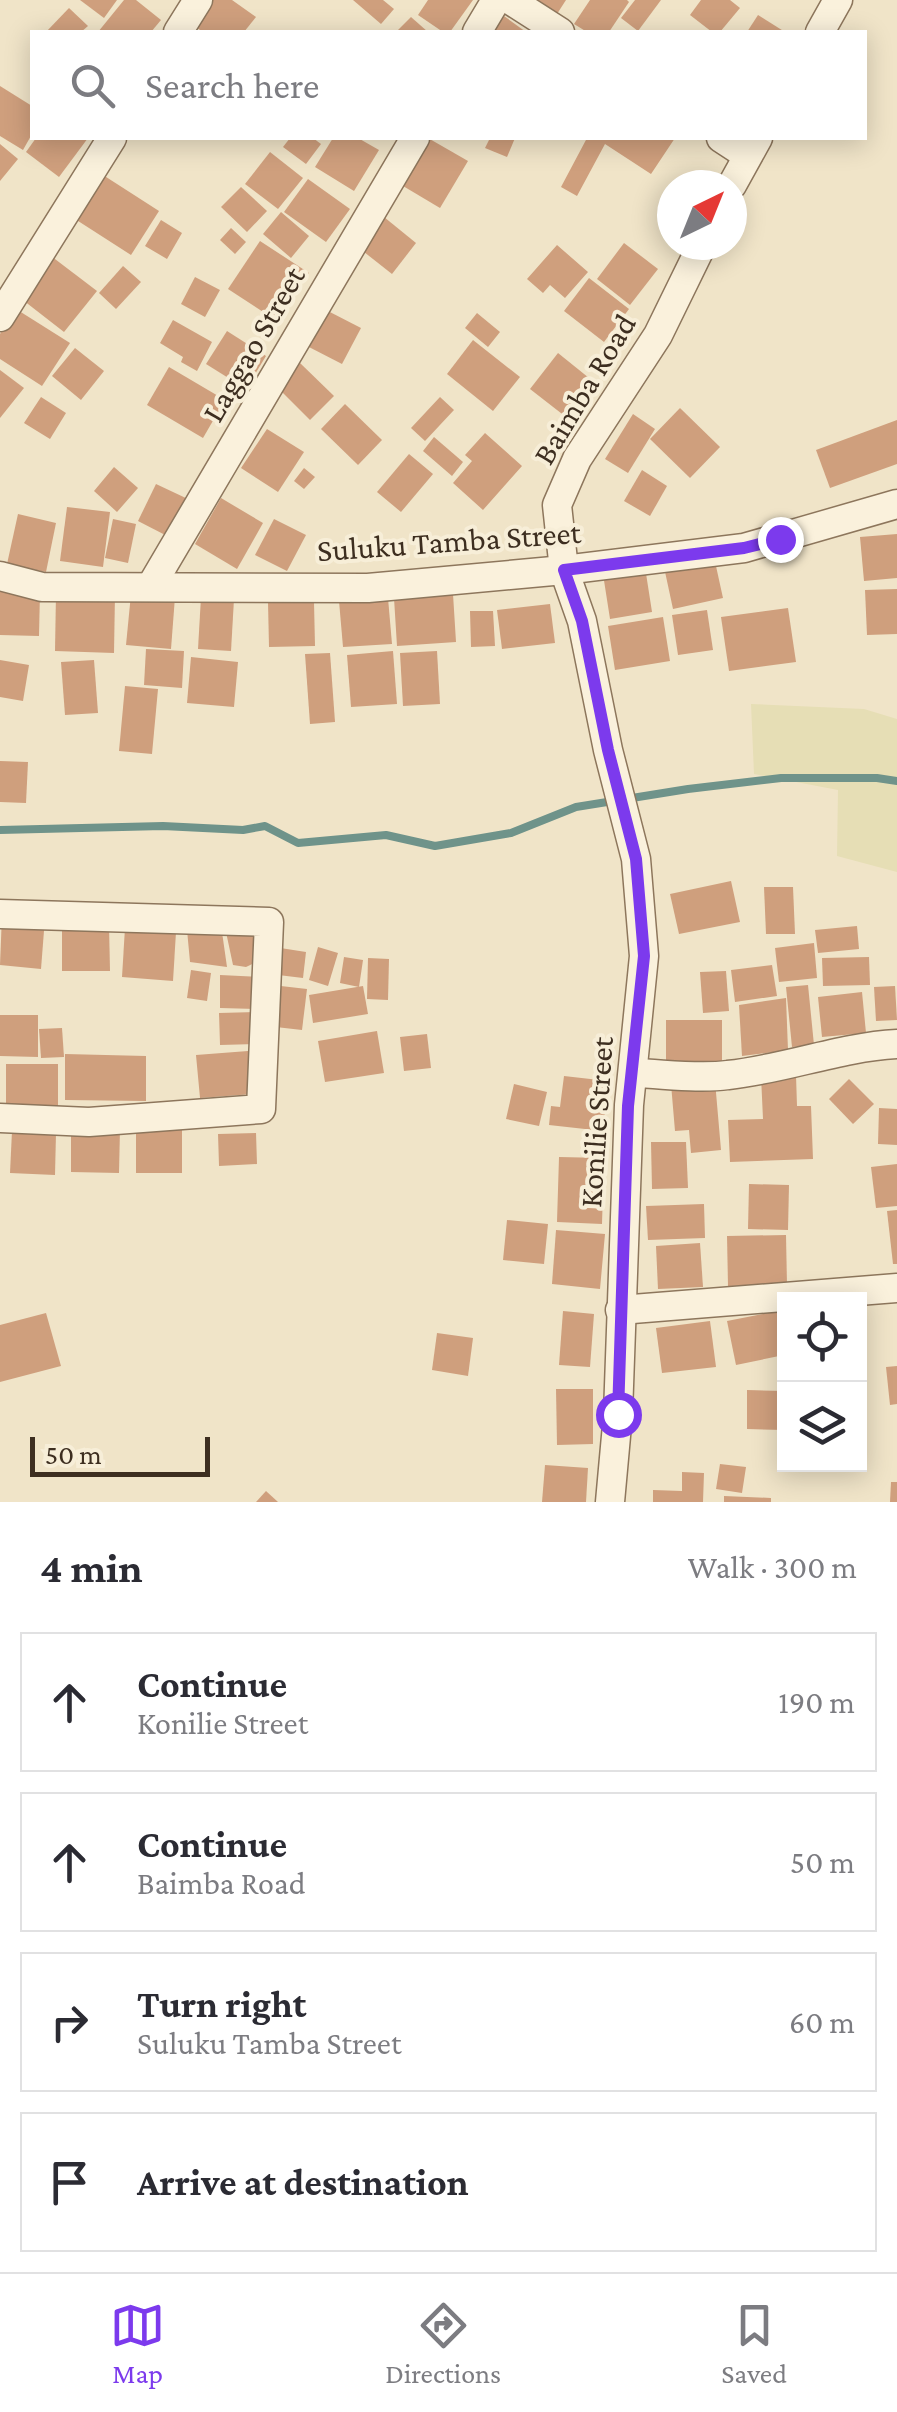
<!DOCTYPE html>
<html lang="en">
<head>
<meta charset="utf-8">
<style>
	:root { --surface:#fff; --page:#f2f2f3; --text:#2b2b33; --muted:#7c7c81; --line:#e1e1e2; --accent:#7c3aed }
	body { margin:0; font-family:"Crimson Pro",serif; background:var(--page); color:var(--text) }
	.controls { position:absolute; right:30px; bottom:30px; display:grid; overflow:hidden; border-radius:0px; box-shadow:0 5px 25px #0003 }
	.controls button { width:90px; height:90px; display:grid; place-items:center; padding:0; border:0; border-bottom:2px solid var(--line); background:var(--surface); color:var(--text); font:50px sans-serif }
	.compass { position:absolute; left:657px; top:170px; width:90px; height:90px; border-radius:50%; background:var(--surface); box-shadow:0 5px 25px #0003; rotate:43deg }
	.scale { position:absolute; left:30px; bottom:25px; width:180px; box-sizing:border-box; padding-left:10px; border:5px solid #3d2e20; border-top:0; font-size:28px; line-height:35px; white-space:nowrap; color:#3d2e20; -webkit-text-stroke:8px #f7eed8; paint-order:stroke }
	.stop { position:absolute; width:30px; height:30px; margin:-22px; border:8px solid #7c3aed; border-radius:50%; background:#fff }
	.stop.end { background:#7c3aed; border-color:#fff; box-shadow:0 2px 10px #0008 }
	.list { margin:0; padding:0; list-style:none }
	h2 { display:flex; justify-content:space-between; align-items:center; height:130px; margin:0; padding:0 40px; font-size:42px }
	h2 small { font-size:32px; font-weight:400; color:var(--muted) }
	.list li { display:grid; grid-template-columns:65px 1fr auto; gap:30px; align-items:center; box-sizing:border-box; height:140px; margin:0 20px 20px; padding:0 20px; border:2px solid var(--line); border-radius:0px }
	.list b { display:block; font-size:38px; white-space:nowrap }
	.list p { margin:0; font-size:32px; white-space:nowrap; color:var(--muted) }
	.list em { font-size:32px; font-style:normal; color:var(--muted) }
	.icon { flex:none; width:55px; height:55px; fill:none; stroke:currentColor; stroke-width:2; stroke-linecap:round; stroke-linejoin:round }
	.map { position:relative; flex:none; width:897px; height:1502px; overflow:hidden }
	.search { position:absolute; background:var(--surface); box-shadow:0 5px 25px #0003; left:30px; right:30px; top:30px; height:110px; display:flex; align-items:center; gap:25px; box-sizing:border-box; padding:0 35px; border-radius:0px; color:var(--muted); font-size:38px }
	.sheet { height:770px; background:var(--surface) }
	nav { display:flex; justify-content:space-around; align-items:center; box-sizing:border-box; height:140px; border-top:2px solid var(--line); background:var(--surface); font-size:28px; color:var(--muted) }
	nav a { display:grid; justify-items:center; gap:5px }
	nav .on { color:var(--accent) }
	.map>svg:first-child { display:block }
	.farmland { fill:#e6deb5 }
	.lines { fill:none; stroke-linecap:round; stroke-linejoin:round }
	.stream { stroke:#6f938a; stroke-width:8 }
	.building { fill:#cf9f7d }
	.street-casing { stroke:#8d765c; stroke-width:31 }
	.street { stroke:#faf1dc; stroke-width:28 }
	.route { stroke:#7c3aed; stroke-width:12 }
	.labels { text-anchor:middle; dominant-baseline:central; stroke-width:8; stroke-linejoin:round; paint-order:stroke }
	.street-label { font-size:32px; fill:#3d2e20; stroke:#f7eed8 }
</style>
</head>
<body>
<div class="map">
<svg width="897" height="1502" viewBox="0 0 897 1502">
	<rect width="100%" height="100%" fill="#f0e4c8"/>
	<!-- farmland -->
	<polygon class="farmland" points="751,704 864,709 897,719 897,872 837,856 838,790 754,774"/>
	<g class="lines">
		<!-- stream -->
		<polyline class="stream" points="0,830 163,826 243,830 265,826 298,843 386,835 435,846 511,833 576,807 688,789 781,778 877,778 897,781"/>
	</g>
	<!-- building -->
	<g class="building">
		<polygon points="80,0 117,0 104,18"/>
		<polygon points="124,0 136,0 161,20 151,32 98,32"/>
		<polygon points="208,0 232,0 256,17 244,32 203,32 191,24"/>
		<polygon points="353,0 383,0 394,9 381,24"/>
		<polygon points="428,0 473,0 450,32 443,32 418,15"/>
		<polygon points="536,0 566,0 557,14"/>
		<polygon points="590,0 627,0 629,2 609,32 587,32 574,24"/>
		<polygon points="635,0 661,0 638,31 621,18"/>
		<polygon points="701,0 730,0 740,8 720,32 712,32 690,15"/>
		<polygon points="69,8 88,26 81,32 46,32"/>
		<polygon points="758,15 785,32 747,32"/>
		<polygon points="504,16 526,32 492,32"/>
		<polygon points="411,17 428,32 396,32"/>
		<polygon points="0,86 32,106 32,134 23,150 0,136"/>
		<polygon points="36,138 88,138 59,177 26,152"/>
		<polygon points="290,138 313,138 321,144 306,164 283,147"/>
		<polygon points="333,138 358,138 379,150 354,191 315,167"/>
		<polygon points="428,138 468,161 440,208 398,183"/>
		<polygon points="490,138 515,138 507,157 485,148"/>
		<polygon points="587,138 609,139 675,138 651,174 605,144 577,196 561,187"/>
		<polygon points="0,144 18,159 0,181"/>
		<polygon points="270,152 303,178 278,209 245,184"/>
		<polygon points="103,175 159,211 131,255 75,219"/>
		<polygon points="308,179 350,209 326,242 284,212"/>
		<polygon points="241,187 267,211 247,232 221,207"/>
		<polygon points="281,212 309,236 291,258 263,234"/>
		<polygon points="384,217 416,243 392,274 359,248"/>
		<polygon points="161,220 182,233 167,259 145,246"/>
		<polygon points="231,228 246,242 235,254 220,240"/>
		<polygon points="260,241 309,273 277,321 228,289"/>
		<polygon points="624,243 658,269 630,305 597,279"/>
		<polygon points="557,245 588,272 565,298 550,285 543,293 527,279"/>
		<polygon points="51,256 97,291 64,332 19,297"/>
		<polygon points="123,266 141,282 116,309 99,293"/>
		<polygon points="195,277 220,290 205,317 181,304"/>
		<polygon points="589,278 629,309 604,342 564,311"/>
		<polygon points="16,309 70,343 42,386 0,359 0,334"/>
		<polygon points="326,310 361,328 342,364 307,346"/>
		<polygon points="477,313 500,332 488,347 465,328"/>
		<polygon points="173,320 212,342 197,371 181,362 183,357 160,343"/>
		<polygon points="227,331 266,356 246,389 206,364"/>
		<polygon points="473,340 520,377 493,411 447,374"/>
		<polygon points="75,348 104,371 81,400 52,376"/>
		<polygon points="558,353 594,382 566,417 530,389"/>
		<polygon points="299,362 334,396 310,420 276,386"/>
		<polygon points="169,367 225,400 203,438 147,405"/>
		<polygon points="0,370 24,388 0,418"/>
		<polygon points="41,397 66,413 50,439 24,423"/>
		<polygon points="440,397 454,410 425,441 411,428"/>
		<polygon points="345,404 382,440 358,465 321,429"/>
		<polygon points="680,408 720,447 690,478 650,439"/>
		<polygon points="633,414 655,429 628,473 605,459"/>
		<polygon points="897,420 897,464 830,488 816,450"/>
		<polygon points="267,429 304,452 278,492 241,468"/>
		<polygon points="485,433 522,466 483,510 453,483 472,461 465,455"/>
		<polygon points="434,437 463,462 452,476 423,451"/>
		<polygon points="409,454 433,474 401,512 377,492"/>
		<polygon points="114,467 138,488 117,512 94,491"/>
		<polygon points="304,468 315,477 304,489 294,481"/>
		<polygon points="642,470 667,486 650,516 624,501"/>
		<polygon points="156,484 190,500 171,538 138,521"/>
		<polygon points="221,498 263,523 237,569 195,544"/>
		<polygon points="67,507 110,512 103,567 60,561"/>
		<polygon points="18,514 56,523 46,572 7,564"/>
		<polygon points="113,519 136,524 128,563 105,558"/>
		<polygon points="274,519 306,535 287,571 255,555"/>
		<polygon points="897,534 897,578 864,581 860,537"/>
		<polygon points="714,557 723,598 673,609 664,567"/>
		<polygon points="645,567 652,612 610,619 603,574"/>
		<polygon points="897,589 897,634 867,635 865,590"/>
		<polygon points="0,590 40,591 39,636 0,635"/>
		<polygon points="56,593 115,594 114,653 55,651"/>
		<polygon points="131,594 175,597 171,649 126,645"/>
		<polygon points="453,594 456,642 397,646 394,598"/>
		<polygon points="201,597 234,599 231,651 198,649"/>
		<polygon points="388,598 392,644 343,647 339,601"/>
		<polygon points="268,602 314,602 315,646 269,647"/>
		<polygon points="550,604 555,643 502,649 497,610"/>
		<polygon points="788,608 796,662 729,671 721,617"/>
		<polygon points="707,610 713,650 678,655 672,615"/>
		<polygon points="470,611 493,611 495,646 471,647"/>
		<polygon points="663,617 670,661 615,670 608,626"/>
		<polygon points="146,649 184,651 182,688 144,685"/>
		<polygon points="393,651 397,704 351,707 347,655"/>
		<polygon points="437,651 440,704 403,706 400,653"/>
		<polygon points="330,653 335,722 310,724 305,654"/>
		<polygon points="191,657 238,662 234,707 187,703"/>
		<polygon points="0,660 29,665 23,701 0,697"/>
		<polygon points="94,660 98,713 65,715 61,662"/>
		<polygon points="125,686 158,689 152,754 119,751"/>
		<polygon points="0,761 28,762 26,803 0,802"/>
		<polygon points="731,881 740,922 679,934 670,894"/>
		<polygon points="764,887 793,887 795,934 766,934"/>
		<polygon points="2,915 45,918 41,969 0,965"/>
		<polygon points="62,924 109,924 110,971 62,971"/>
		<polygon points="266,924 261,960 246,967 233,965 226,932"/>
		<polygon points="857,926 859,949 818,953 815,930"/>
		<polygon points="125,928 176,932 173,981 122,977"/>
		<polygon points="187,930 222,932 227,967 190,962"/>
		<polygon points="814,943 817,978 779,982 775,948"/>
		<polygon points="274,947 306,952 303,978 270,974"/>
		<polygon points="318,947 338,953 328,986 309,980"/>
		<polygon points="344,957 363,960 359,987 340,983"/>
		<polygon points="869,957 870,985 823,986 822,958"/>
		<polygon points="368,958 389,959 388,1000 367,999"/>
		<polygon points="772,965 777,996 735,1002 731,970"/>
		<polygon points="191,970 211,973 207,1001 187,998"/>
		<polygon points="726,971 729,1011 703,1013 700,972"/>
		<polygon points="220,975 260,977 259,1009 220,1008"/>
		<polygon points="272,985 307,989 302,1030 267,1026"/>
		<polygon points="808,985 814,1045 792,1047 786,987"/>
		<polygon points="363,986 368,1014 313,1023 309,995"/>
		<polygon points="895,986 897,1020 876,1021 874,987"/>
		<polygon points="862,992 866,1033 822,1037 818,997"/>
		<polygon points="786,998 788,1050 742,1056 739,1005"/>
		<polygon points="256,1012 257,1044 220,1045 219,1013"/>
		<polygon points="0,1015 38,1015 38,1057 0,1056"/>
		<rect x="666" y="1020" width="56" height="49"/>
		<polygon points="62,1028 64,1057 41,1058 39,1029"/>
		<polygon points="377,1031 384,1073 325,1082 318,1041"/>
		<polygon points="427,1034 431,1068 404,1071 400,1037"/>
		<polygon points="248,1051 252,1094 200,1098 196,1055"/>
		<polygon points="65,1054 146,1056 146,1101 65,1100"/>
		<rect x="6" y="1064" width="52" height="46"/>
		<polygon points="796,1075 797,1106 811,1106 813,1159 730,1162 728,1120 763,1119 761,1076"/>
		<polygon points="564,1076 608,1081 603,1131 549,1125 551,1106 560,1107"/>
		<polygon points="849,1079 874,1104 853,1124 829,1099"/>
		<polygon points="715,1081 721,1150 691,1153 689,1130 675,1131 671,1084"/>
		<polygon points="514,1084 547,1092 539,1126 506,1119"/>
		<polygon points="879,1108 897,1109 897,1145 878,1144"/>
		<polygon points="71,1128 120,1129 119,1173 71,1172"/>
		<polygon points="136,1129 182,1130 182,1173 136,1173"/>
		<polygon points="12,1131 56,1133 55,1175 10,1173"/>
		<polygon points="256,1133 257,1164 219,1166 218,1134"/>
		<polygon points="651,1142 686,1142 688,1188 652,1189"/>
		<polygon points="559,1157 604,1158 602,1224 557,1222"/>
		<polygon points="897,1164 897,1206 876,1208 871,1167"/>
		<polygon points="749,1184 789,1185 788,1230 748,1229"/>
		<polygon points="704,1204 705,1238 648,1240 646,1206"/>
		<polygon points="897,1210 897,1264 893,1264 887,1211"/>
		<polygon points="507,1220 548,1224 544,1264 503,1260"/>
		<polygon points="556,1230 605,1234 600,1289 552,1284"/>
		<polygon points="786,1235 787,1285 728,1286 727,1236"/>
		<polygon points="700,1243 703,1287 658,1289 656,1246"/>
		<polygon points="783,1310 784,1355 736,1365 727,1321"/>
		<polygon points="563,1311 594,1314 590,1367 559,1365"/>
		<polygon points="46,1313 61,1366 0,1382 0,1325"/>
		<polygon points="710,1321 716,1367 662,1373 656,1328"/>
		<polygon points="437,1333 473,1338 468,1376 432,1370"/>
		<polygon points="897,1366 897,1404 890,1405 886,1367"/>
		<polygon points="556,1389 593,1389 593,1444 557,1445"/>
		<polygon points="747,1390 784,1391 784,1430 747,1429"/>
		<polygon points="720,1464 746,1467 742,1493 716,1489"/>
		<polygon points="545,1465 588,1468 586,1502 542,1502"/>
		<polygon points="682,1472 704,1473 703,1502 653,1502 653,1490 682,1491"/>
		<polygon points="891,1482 897,1482 897,1502 890,1502"/>
		<polygon points="266,1491 278,1502 256,1502"/>
		<polygon points="724,1496 771,1498 771,1502 724,1502"/>
	</g>
	<g class="lines">
		<!-- street casing -->
		<g class="street-casing">
			<g id="street">
				<polyline points="510,0 560,32"/>
				<polyline points="178,32 198,0"/>
				<polyline points="477,32 496,0"/>
				<polyline points="820,32 838,0"/>
				<polyline points="721,138 747,155"/>
				<polyline points="732,185 758,138"/>
				<polyline points="0,317 112,138"/>
				<polyline points="0,576 42,587 368,588 564,570 744,548 897,504"/>
				<polyline points="151,586 415,138"/>
				<polyline points="0,914 269,922 261,1109 89,1122 0,1118"/>
				<path d="M 634,1073 C 665,1074 698,1079 728,1075 C 785,1069 840,1047 897,1044"/>
				<polyline points="620,1310 897,1288"/>
				<polyline points="610,1502 618,1414 629,1105 644,956 636,859 608,750 582,621 564,570 557,505 577,459 658,335 702,245"/>
			</g>
		</g>
		<!-- street -->
		<use href="#street" class="street"/>
	</g>
	<g class="lines">
		<!-- route -->
		<polyline class="route" points="618,1414 628,1106 644,956 636,859 608,750 582,621 564,570 744,548 780,539"/>
	</g>
	<g class="labels">
		<!-- street labels -->
		<g class="street-label">
			<text transform="translate(253 344) rotate(-60)">Laggao Street</text>
			<text transform="translate(584 389) rotate(-59)">Baimba Road</text>
			<text transform="translate(449 541) rotate(-4)">Suluku Tamba Street</text>
			<text transform="translate(596 1122) rotate(-86)">Konilie Street</text>
		</g>
	</g>
</svg>
<div class="controls">
<button><svg class="icon" aria-label="locate" viewBox="0 0 24 24"><circle cx="12" cy="12" r="6"/><path d="M12 2v4M12 18v4M2 12h4M18 12h4"/></svg></button>
<button><svg class="icon" aria-label="layers" viewBox="0 0 24 24"><path d="M12 4l9 5-9 5-9-5zM3 14l9 5 9-5"/></svg></button>
</div>
<svg class="compass" viewBox="-18 -18 36 36"><path d="M0-13l5 13h-10z" fill="#e53935"/><path d="M0 13l5-13h-10z" fill="#7c7c81"/></svg>
<div class="scale">50 m</div>
<div class="stop" style="left:618px;top:1414px"></div>
<div class="stop end" style="left:780px;top:539px"></div>
<div class="search"><svg class="icon" aria-label="search" viewBox="0 0 24 24"><circle cx="10" cy="10" r="6"/><path d="M15 15l6 6"/></svg>Search here</div>
</div>
<section class="sheet">
<h2>4 min<small>Walk · 300 m</small></h2>
<ul class="list">
<li><svg class="icon" aria-label="ahead" viewBox="0 0 24 24"><path d="M12 20V5M6 11l6-6 6 6"/></svg><div><b>Continue</b><p>Konilie Street</p></div><em>190 m</em></li>
<li><svg class="icon" aria-label="ahead" viewBox="0 0 24 24"><path d="M12 20V5M6 11l6-6 6 6"/></svg><div><b>Continue</b><p>Baimba Road</p></div><em>50 m</em></li>
<li><svg class="icon" aria-label="right" viewBox="0 0 24 24"><path d="M7 20v-9h11M14 6l5 5-5 5"/></svg><div><b>Turn right</b><p>Suluku Tamba Street</p></div><em>60 m</em></li>
<li><svg class="icon" aria-label="arrive" viewBox="0 0 24 24"><path d="M6 21V4h12l-3 4 3 4H6"/></svg><div><b>Arrive at destination</b></div></li>
</ul>
</section>
<nav>
<a class="on"><svg class="icon" aria-label="map" viewBox="0 0 24 24"><path d="M3 6l6-2 6 2 6-2v14l-6 2-6-2-6 2zM9 4v14M15 6v14"/></svg>Map</a>
<a><svg class="icon" aria-label="directions" viewBox="0 0 24 24"><path d="M12 3l9 9-9 9-9-9zM9 14v-3h6M13 9l2 2-2 2"/></svg>Directions</a>
<a><svg class="icon" aria-label="saved" viewBox="0 0 24 24"><path d="M7 4h10v16l-5-4-5 4z"/></svg>Saved</a>
</nav>
</body>
</html>
